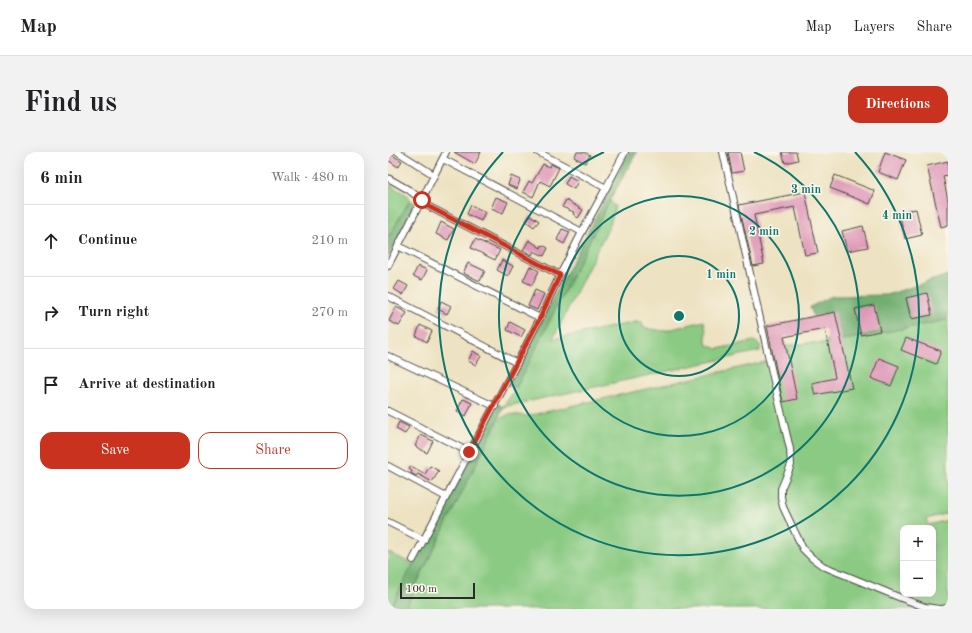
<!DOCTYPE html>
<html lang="en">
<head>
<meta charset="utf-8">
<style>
	:root { --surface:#fff; --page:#f2f2f2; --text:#202124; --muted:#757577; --line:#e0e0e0; --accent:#c8321e }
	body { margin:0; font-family:"Old Standard TT",serif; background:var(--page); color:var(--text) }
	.controls { position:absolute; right:12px; bottom:12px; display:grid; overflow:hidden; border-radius:8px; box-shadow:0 4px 16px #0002 }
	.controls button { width:36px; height:36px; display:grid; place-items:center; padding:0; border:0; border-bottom:1px solid var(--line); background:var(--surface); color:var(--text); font:20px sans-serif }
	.scale { position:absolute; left:12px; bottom:10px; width:75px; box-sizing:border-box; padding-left:4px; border:2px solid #2b2b2b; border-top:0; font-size:11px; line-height:14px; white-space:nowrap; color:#2b2b2b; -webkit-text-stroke:3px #fbf7ec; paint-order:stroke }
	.stop { position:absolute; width:12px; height:12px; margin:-9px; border:3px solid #c8321e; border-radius:50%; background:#fff }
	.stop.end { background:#c8321e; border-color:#fff; box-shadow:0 1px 4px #0008 }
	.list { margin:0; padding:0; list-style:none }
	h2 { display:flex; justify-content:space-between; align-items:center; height:52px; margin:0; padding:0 16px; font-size:17px }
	h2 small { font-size:13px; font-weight:400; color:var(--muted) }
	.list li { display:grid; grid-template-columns:26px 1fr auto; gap:12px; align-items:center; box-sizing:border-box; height:72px; padding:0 16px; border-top:1px solid var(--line) }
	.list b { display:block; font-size:15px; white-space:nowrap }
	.list em { font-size:13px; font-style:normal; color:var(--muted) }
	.actions { display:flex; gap:8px; padding:12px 16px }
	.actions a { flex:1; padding:9px 0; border:1px solid var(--accent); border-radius:12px; text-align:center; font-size:14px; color:var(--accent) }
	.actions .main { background:var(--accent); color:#fff }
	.icon { flex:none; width:22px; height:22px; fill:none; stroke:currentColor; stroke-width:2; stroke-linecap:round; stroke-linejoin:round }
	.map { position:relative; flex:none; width:560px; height:457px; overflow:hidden; border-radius:12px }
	header { display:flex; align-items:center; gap:24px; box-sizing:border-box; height:56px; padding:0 20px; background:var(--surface); border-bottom:1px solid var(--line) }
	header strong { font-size:19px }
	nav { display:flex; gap:22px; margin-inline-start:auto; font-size:14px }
	.intro { display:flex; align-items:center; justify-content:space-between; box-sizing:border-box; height:96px; padding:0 24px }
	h1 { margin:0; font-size:28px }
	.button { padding:10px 18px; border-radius:12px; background:var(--accent); color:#fff; font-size:14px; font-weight:700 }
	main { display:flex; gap:24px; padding:0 24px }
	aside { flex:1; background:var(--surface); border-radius:12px; box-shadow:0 4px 16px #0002 }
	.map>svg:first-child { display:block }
	.green { fill:#8aca82; stroke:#5a7a56; fill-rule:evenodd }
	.forest { fill:#6fae70; stroke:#4d6c4e }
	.building { fill:#df99b8 }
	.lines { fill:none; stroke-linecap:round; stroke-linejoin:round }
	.minor-casing { stroke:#484642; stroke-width:8 }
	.minor { stroke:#fff; stroke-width:6 }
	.route { stroke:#c8321e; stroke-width:5 }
	.ring { fill:none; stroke:#0f766e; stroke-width:2 }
	.centre { fill:#0f766e; stroke:#fbf7ec; stroke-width:2 }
	.ring-label { font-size:12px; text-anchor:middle; font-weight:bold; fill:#0f766e; stroke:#fbf7ec; stroke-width:3; stroke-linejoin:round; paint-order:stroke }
</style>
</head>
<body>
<header>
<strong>Map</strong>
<nav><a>Map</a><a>Layers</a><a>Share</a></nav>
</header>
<div class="intro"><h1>Find us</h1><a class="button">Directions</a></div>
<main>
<aside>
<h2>6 min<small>Walk · 480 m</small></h2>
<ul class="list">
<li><svg class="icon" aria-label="ahead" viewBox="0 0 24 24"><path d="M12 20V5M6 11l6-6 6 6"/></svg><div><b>Continue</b></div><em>210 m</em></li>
<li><svg class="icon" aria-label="right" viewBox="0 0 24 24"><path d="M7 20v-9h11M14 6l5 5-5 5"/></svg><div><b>Turn right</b></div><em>270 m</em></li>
<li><svg class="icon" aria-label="arrive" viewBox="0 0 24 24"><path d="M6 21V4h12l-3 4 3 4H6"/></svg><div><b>Arrive at destination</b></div></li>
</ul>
<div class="actions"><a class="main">Save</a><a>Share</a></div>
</aside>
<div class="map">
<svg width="560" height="457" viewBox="0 0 560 457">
	<rect width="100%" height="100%" fill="#fbf7ec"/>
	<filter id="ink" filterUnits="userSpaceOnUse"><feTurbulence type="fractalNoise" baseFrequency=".025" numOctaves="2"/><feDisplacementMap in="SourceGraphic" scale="8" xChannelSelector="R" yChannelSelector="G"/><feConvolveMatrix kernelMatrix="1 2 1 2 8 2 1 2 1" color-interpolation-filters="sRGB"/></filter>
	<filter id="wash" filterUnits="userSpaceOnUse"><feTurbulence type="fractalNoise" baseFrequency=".012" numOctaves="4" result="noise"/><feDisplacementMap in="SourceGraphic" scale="16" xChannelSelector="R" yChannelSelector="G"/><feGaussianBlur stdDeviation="0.9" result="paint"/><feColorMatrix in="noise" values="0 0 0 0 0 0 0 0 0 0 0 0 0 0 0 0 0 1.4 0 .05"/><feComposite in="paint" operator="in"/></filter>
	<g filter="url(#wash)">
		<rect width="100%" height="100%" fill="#ede2c1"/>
		<!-- green -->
		<g class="green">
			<polygon points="0,32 19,43 22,48 0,86"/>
			<polygon points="222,48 227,55 222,72 165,187 253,169 256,176 276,179 316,169 318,179 318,192 329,197 366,189 372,193 372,199 115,255 128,236"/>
			<path d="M 560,168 L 560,361 L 538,367 L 540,373 L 560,368 L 560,457 L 18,457 L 26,437 L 110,268 L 121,262 L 139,264 L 390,207 L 401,199 L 389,195 L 419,191 L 440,191 ZM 515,376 L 545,376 L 545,442 L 515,442 Z"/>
			<polygon points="0,400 26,413 3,454 3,457 0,457"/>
		</g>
		<!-- forest -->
		<g class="forest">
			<polygon points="241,0 249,0 222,48 128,236 121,234 126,220 222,38 222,35"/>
			<polygon points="22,48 27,51 0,106 0,86"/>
			<polygon points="560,123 560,168 440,191 437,189 444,185 449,173 428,170 422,155 444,144 499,143"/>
			<polygon points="110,252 115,255 110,268 26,437 18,457 3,457 3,454"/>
		</g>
		<g id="blocks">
			<!-- building -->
			<g class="building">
				<polygon points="66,0 93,0 87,12"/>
				<polygon points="189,0 196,0 202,3 197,11 186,5"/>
				<polygon points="340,0 352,0 356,19 344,21"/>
				<polygon points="394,0 408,0 410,8 397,11"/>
				<polygon points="497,0 518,8 510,28 490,20"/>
				<polygon points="4,3 14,9 10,15 0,8"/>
				<polygon points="560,9 560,23 555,24 560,49 560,73 553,75 539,14"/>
				<polygon points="155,12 161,15 163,12 171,16 162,34 152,29 145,45 135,40 141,29 144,31"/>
				<polygon points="447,23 487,39 482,52 442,36"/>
				<polygon points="123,24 132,28 129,37 120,33"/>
				<polygon points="181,24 190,29 186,37 177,32"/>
				<polygon points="417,40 430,101 417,103 407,55 366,63 376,112 365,114 351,53"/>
				<polygon points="108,45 120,50 115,61 103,56"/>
				<polygon points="178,48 195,58 190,66 185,62 186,60 174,55"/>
				<polygon points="83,53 97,60 93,69 79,62"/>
				<polygon points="528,57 534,83 517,87 511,60"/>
				<polygon points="142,63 151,69 146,75 138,69"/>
				<polygon points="53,70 66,77 60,88 48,82"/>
				<polygon points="475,74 480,95 459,99 454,79"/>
				<polygon points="174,77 182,80 176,92 169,88"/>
				<polygon points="87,87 112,98 107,108 83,96"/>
				<polygon points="141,88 153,96 154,93 160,96 156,104 146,99 144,103 135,98"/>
				<polygon points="114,108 125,114 120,124 109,118"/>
				<polygon points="80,111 97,119 92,129 75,121"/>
				<polygon points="30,114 39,118 34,128 25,124"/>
				<polygon points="142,114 151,119 144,133 135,129"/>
				<polygon points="11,129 20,134 15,143 6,137"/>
				<polygon points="147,138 156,142 149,158 140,154"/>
				<polygon points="539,141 544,163 523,167 518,146"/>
				<polygon points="53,149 63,154 59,162 50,157"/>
				<polygon points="486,153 492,179 473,183 467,157"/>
				<polygon points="8,155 19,161 11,174 1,169"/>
				<polygon points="447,160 464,236 427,243 424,231 447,226 437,177 396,185 409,247 395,250 379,174"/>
				<polygon points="122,170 137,178 133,185 119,178"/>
				<polygon points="32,173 44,179 39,190 28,184"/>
				<polygon points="518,186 553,199 548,212 513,198"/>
				<polygon points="85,199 93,204 88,213 80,209"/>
				<polygon points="491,206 511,214 503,234 483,226"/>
				<polygon points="75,247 84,251 78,264 69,259"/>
				<polygon points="11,270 21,275 17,282 8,277"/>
				<polygon points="33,283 45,289 39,301 27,294"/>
				<polygon points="23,314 37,322 42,314 51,319 44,330 30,322 28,324 23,321 24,319 21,317"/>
			</g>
		</g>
	</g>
	<g filter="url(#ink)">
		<use href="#blocks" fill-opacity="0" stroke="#484642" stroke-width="1"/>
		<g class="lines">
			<!-- minor casing -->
			<g class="minor-casing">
				<g id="minor">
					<polyline points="10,0 46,23"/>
					<polyline points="335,0 385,225 402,297 403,313 393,337 393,345 395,355 415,397 424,406 435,414 513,446 537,455 552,457"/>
					<polyline points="55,7 194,80 218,36 150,0"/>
					<polyline points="0,26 21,38 34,48"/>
					<polyline points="218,36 237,0"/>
					<polyline points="10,94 152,166 172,123 32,50"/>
					<polyline points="0,114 58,0"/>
					<polyline points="172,123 194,80"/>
					<polyline points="0,144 129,211 106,254 107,255"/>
					<polyline points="0,204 106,254 25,408"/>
					<polyline points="129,211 152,166"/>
					<polyline points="0,259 81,300"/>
					<polyline points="0,314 58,345"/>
					<polyline points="0,370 36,388"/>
					<polyline points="554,457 560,456"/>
				</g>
			</g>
			<!-- minor -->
			<use href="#minor" class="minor"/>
		</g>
	</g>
	<g class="lines" filter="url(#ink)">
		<!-- route -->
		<polyline class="route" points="34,48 32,50 172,123 152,166 81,300"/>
	</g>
	<!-- distance rings -->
	<g class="ring">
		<circle cx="291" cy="164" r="60"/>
		<circle cx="291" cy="164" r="120"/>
		<path d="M366 0A180 180 0 1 1 216 0"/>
		<path d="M467 0A240 240 0 1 1 115 0"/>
	</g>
	<circle cx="291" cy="164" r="6" class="centre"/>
	<g class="ring-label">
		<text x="418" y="41">3 min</text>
		<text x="509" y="67">4 min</text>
		<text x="376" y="83">2 min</text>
		<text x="333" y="126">1 min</text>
	</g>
</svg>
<div class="controls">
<button>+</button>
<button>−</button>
</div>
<div class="scale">100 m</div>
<div class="stop" style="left:34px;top:48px"></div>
<div class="stop end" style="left:81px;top:300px"></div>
</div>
</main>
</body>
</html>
